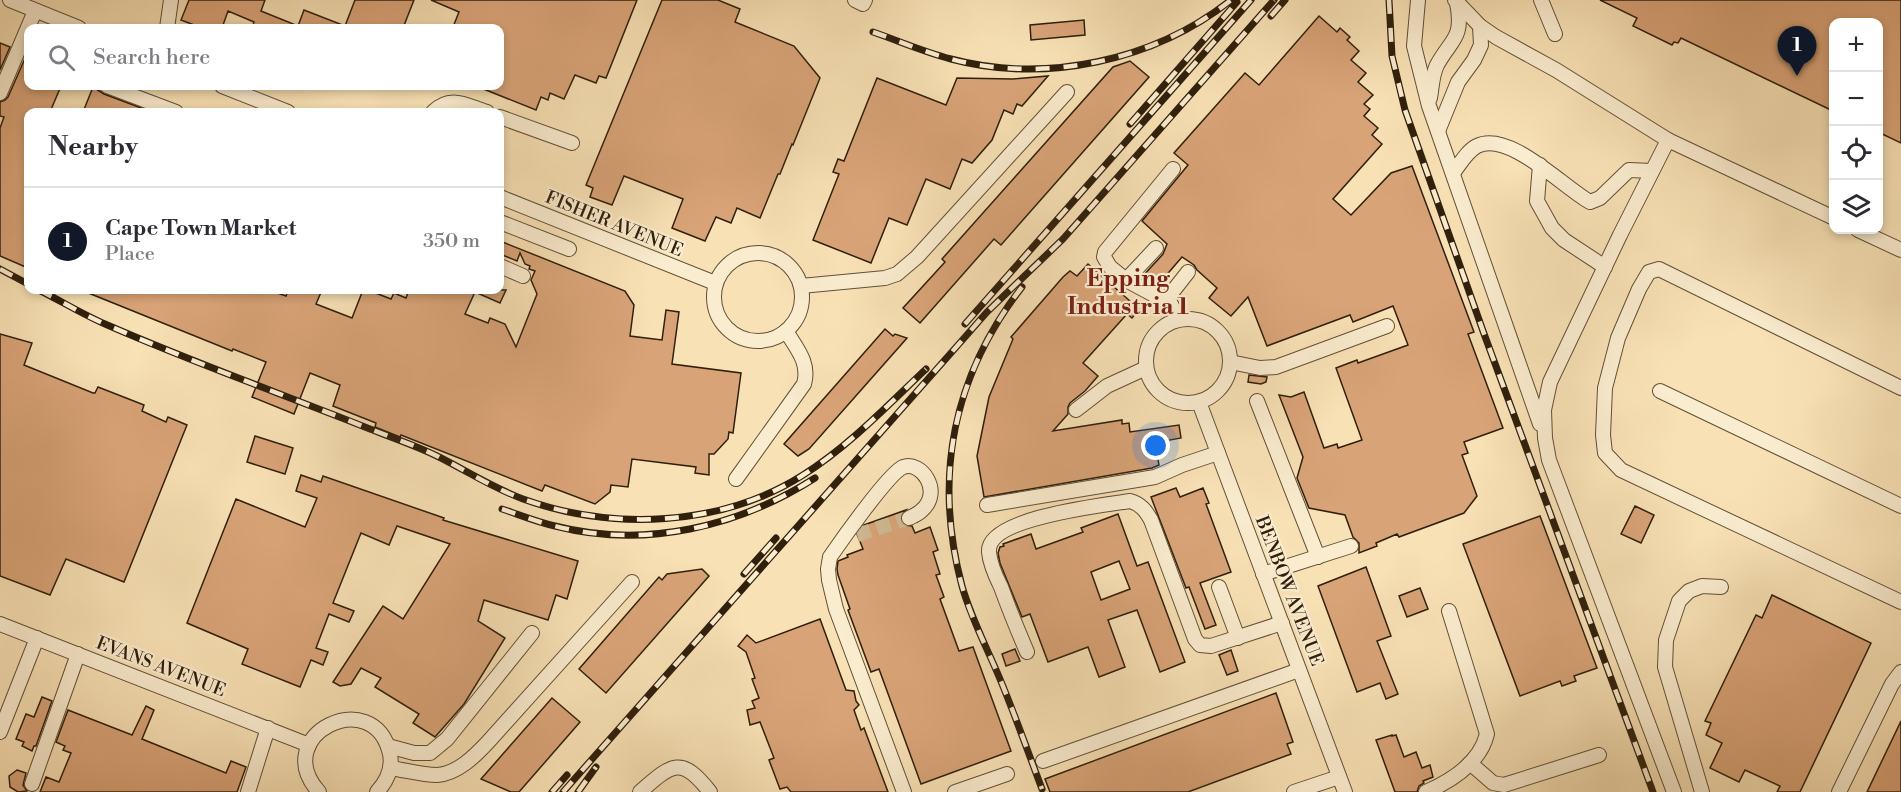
<!DOCTYPE html>
<html lang="en">
<head>
<meta charset="utf-8">
<style>
	:root { --surface:#fff; --page:#f7f7f7; --text:#2b2b33; --muted:#7c7c81; --line:#e1e1e2; --accent:#111827 }
	body { margin:0; font-family:"Libre Bodoni",serif; background:var(--page); color:var(--text) }
	.controls { position:absolute; right:18px; top:18px; display:grid; overflow:hidden; border-radius:12px; box-shadow:0 3px 9px #0003 }
	.controls button { width:54px; height:54px; display:grid; place-items:center; padding:0; border:0; border-bottom:2px solid var(--line); background:var(--surface); color:var(--text); font:30px sans-serif }
	.you { position:absolute; left:1156px; top:446px; width:21px; height:21px; margin:-15px; border:4px solid #fff; border-radius:50%; background:#1a73e8; box-shadow:0 0 0 9px #1a73e833 }
	.badge { display:grid; place-items:center; width:39px; height:39px; border-radius:50%; background:var(--accent); color:#fff; font-size:20px; font-weight:700 }
	.pin { position:absolute; translate:-50% -50px; filter:drop-shadow(0 2px 3px #0008) }
	.pin::after { content:''; position:absolute; top:32px; width:21px; height:18px; background:inherit; clip-path:polygon(0 0,100% 0,50% 100%) }
	.list { margin:0; padding:0; list-style:none }
	h2 { display:flex; justify-content:space-between; align-items:center; height:78px; margin:0; padding:0 24px; font-size:26px }
	h2 small { font-size:20px; font-weight:400; color:var(--muted) }
	.list li { display:grid; grid-template-columns:39px 1fr auto; gap:18px; align-items:center; box-sizing:border-box; height:108px; padding:0 24px; border-top:2px solid var(--line) }
	.list b { display:block; font-size:22px; white-space:nowrap }
	.list p { margin:0; font-size:20px; white-space:nowrap; color:var(--muted) }
	.list em { font-size:20px; font-style:normal; color:var(--muted) }
	.icon { flex:none; width:33px; height:33px; fill:none; stroke:currentColor; stroke-width:2; stroke-linecap:round; stroke-linejoin:round }
	.map { position:relative; flex:none; width:1901px; height:792px; overflow:hidden }
	.search { position:absolute; background:var(--surface); box-shadow:0 3px 9px #0003; left:24px; top:24px; width:480px; height:66px; display:flex; align-items:center; gap:15px; box-sizing:border-box; padding:0 21px; border-radius:12px; color:var(--muted); font-size:22px }
	.panel { position:absolute; background:var(--surface); box-shadow:0 3px 9px #0003; left:24px; top:108px; width:480px; height:186px; border-radius:12px }
	.map>svg:first-child { display:block }
	.building { fill:#d8a377; stroke:#2f1f0c; stroke-width:1.5; fill-rule:evenodd }
	.lines { fill:none; stroke-linecap:round; stroke-linejoin:round }
	.minor-tunnel { stroke:#d0ba93; stroke-width:14; stroke-dasharray:14 7; stroke-linecap:butt }
	.minor-casing { stroke:#615036; stroke-width:16 }
	.minor { stroke:#faeccf; stroke-width:14 }
	.rail-casing { stroke:#2f1f0c; stroke-width:7 }
	.rail { stroke:#faeccf; stroke-width:4.5; stroke-dasharray:14; stroke-linecap:butt }
	.labels { text-anchor:middle; dominant-baseline:central; stroke-width:4.5; stroke-linejoin:round; paint-order:stroke }
	.street-label { font-size:18px; fill:#2f1f0c; stroke:#faeccf }
	.district-label { font-size:24px; font-weight:bold; fill:#7a1f14; stroke:#faeccf }
</style>
</head>
<body>
<div class="map">
<svg width="1901" height="792" viewBox="0 0 1901 792">
	<rect width="100%" height="100%" fill="#f8e1b5"/>
	<filter id="stains"><feTurbulence type="fractalNoise" baseFrequency=".00333" numOctaves="4"/><feColorMatrix values="0 0 0 0 .2 0 0 0 0 .09 0 0 0 0 .02 0 0 0 .5 -.17"/></filter>
	<radialGradient id="worn" r=".72"><stop offset=".6" stop-color="#630" stop-opacity="0"/><stop offset="1" stop-color="#630" stop-opacity=".3"/></radialGradient>
	<!-- building -->
	<g class="building">
		<polygon points="189,0 265,0 261,11 298,26 304,10 345,26 355,0 414,0 403,28 252,28 254,22 228,11 222,28 202,28 181,20"/>
		<polygon points="431,0 637,0 606,78 599,76 596,83 575,75 564,99 550,93 548,100 541,97 536,110 476,86 500,86 500,28 459,28 453,27 459,12"/>
		<polygon points="662,0 718,0 740,9 735,22 794,46 820,78 793,145 792,144 780,174 778,174 760,218 737,208 731,223 716,217 705,241 672,228 683,199 624,176 612,205 590,197 593,188 586,185"/>
		<polygon points="1600,0 1901,0 1901,143 1878,132 1878,22 1833,22 1833,111 1681,38 1678,43 1674,42 1672,45 1633,26 1637,18"/>
		<polygon points="1319,16 1337,32 1340,28 1350,37 1347,40 1359,51 1351,60 1366,73 1358,82 1373,95 1364,104 1370,109 1364,116 1378,128 1372,135 1382,144 1333,199 1351,215 1391,173 1412,166 1474,332 1468,334 1503,428 1464,442 1468,453 1462,455 1477,496 1464,513 1399,537 1397,534 1376,543 1377,546 1359,553 1359,543 1353,537 1345,515 1309,508 1297,478 1303,457 1279,395 1291,397 1304,392 1324,448 1337,444 1338,448 1362,440 1336,368 1357,360 1358,363 1408,345 1393,306 1353,322 1350,315 1267,346 1248,297 1231,316 1209,298 1217,288 1197,270 1194,265 1182,257 1157,286 1141,278 1163,254 1167,244 1142,221 1188,165 1174,153 1245,73 1259,85"/>
		<polygon points="1084,20 1085,35 1031,40 1030,25"/>
		<polygon points="0,43 10,47 0,70"/>
		<polygon points="27,54 28,54 28,86 61,86 50,112 28,112 28,268 0,256 0,128 4,117 0,116 0,102 5,100 8,97"/>
		<polygon points="1130,61 1149,77 1001,245 994,239 920,323 903,308 945,262 942,259 1113,67"/>
		<polygon points="1048,76 1022,106 1017,104 1013,114 1004,110 992,140 972,163 962,159 950,189 926,179 907,225 889,218 871,263 813,240 839,174 833,172 838,159 844,161 877,78 946,105 957,78 1013,79"/>
		<polygon points="93,87 104,94 152,112 83,112"/>
		<polygon points="500,241 625,291 634,305 630,336 662,340 666,310 679,312 672,364 741,373 733,433 729,432 728,439 714,454 709,454 709,475 695,473 696,467 632,459 628,487 611,485 610,492 595,504 545,485 542,491 401,435 400,437 375,427 376,423 333,406 340,385 310,373 294,414 252,397 266,362 233,349 232,351 81,290 269,290 286,296 288,290 322,290 316,304 352,318 363,290 368,290 391,299 394,293 406,298 409,290 506,290 500,303 475,292 465,314 488,323 490,318 505,324 516,347 537,294 531,280 535,271 529,269 530,266 525,264 520,253 517,261 500,254"/>
		<polygon points="1088,264 1139,309 1132,318 1127,314 1083,363 1098,376 1085,391 1070,403 1068,407 1068,414 1053,431 1122,420 1122,424 1129,423 1130,432 1179,425 1181,438 1159,442 1161,453 1157,454 1159,465 1152,468 984,497 977,456 989,397 1013,339 1011,337 1063,277 1070,271 1077,276"/>
		<polygon points="885,329 893,336 895,334 907,338 809,449 798,456 784,444"/>
		<polygon points="0,334 32,343 24,365 93,393 95,393 98,387 144,405 142,411 166,422 168,417 187,425 124,582 66,559 50,595 0,576"/>
		<polygon points="1249,375 1267,377 1266,382 1261,384 1248,382"/>
		<polygon points="255,436 293,448 285,474 247,462"/>
		<polygon points="301,475 321,482 323,476 444,518 443,520 578,561 567,599 556,595 548,620 484,600 478,621 505,638 464,704 435,737 413,723 419,714 375,687 381,678 361,668 351,684 340,686 333,682 383,606 403,619 450,544 397,526 389,545 361,533 333,603 354,611 349,622 329,614 316,648 328,652 323,665 311,660 300,687 242,664 248,649 187,623 236,499 305,527 317,498 296,491"/>
		<polygon points="1176,488 1180,497 1203,488 1209,503 1206,504 1231,572 1200,583 1216,625 1205,629 1189,587 1186,588 1151,497"/>
		<polygon points="1635,506 1654,515 1641,543 1621,534"/>
		<polygon points="906,510 900,517 904,525 912,526 915,533 930,527 938,550 933,552 940,574 936,575 944,597 940,599 959,651 973,647 1011,751 921,784 879,669 871,672 848,610 850,609 838,575 837,569 838,561 848,557 847,555 863,549 857,534 864,525"/>
		<path d="M 1118,514 L 1137,566 L 1148,562 L 1185,662 L 1160,672 L 1137,610 L 1108,620 L 1125,667 L 1099,677 L 1088,647 L 1048,662 L 1030,614 L 1022,617 L 1000,563 L 998,553 L 1000,547 L 1004,546 L 1003,544 L 1031,534 L 1036,549 L 1083,532 L 1081,528 ZM 1119,561 L 1130,589 L 1101,600 L 1091,572 Z"/>
		<polygon points="1540,516 1597,668 1574,676 1576,681 1562,686 1560,681 1520,696 1463,544"/>
		<polygon points="1366,567 1391,636 1377,641 1398,694 1386,699 1380,683 1357,692 1318,586"/>
		<polygon points="702,569 709,576 606,693 579,669 659,577 662,580 667,574"/>
		<polygon points="1420,588 1428,609 1407,617 1399,596"/>
		<polygon points="1772,595 1871,643 1800,792 1777,792 1780,786 1745,770 1739,782 1710,768 1722,743 1706,735 1711,723 1705,721 1756,615 1762,618"/>
		<polygon points="820,619 846,690 854,691 856,701 859,705 854,710 861,730 864,728 888,792 791,792 787,787 780,789 769,760 774,758 760,722 750,725 747,710 755,708 752,701 759,698 752,679 755,678 746,652 738,646 747,635 756,643"/>
		<polygon points="1015,649 1020,661 1006,666 1002,654"/>
		<polygon points="1231,650 1238,671 1227,675 1219,655"/>
		<polygon points="1276,693 1293,742 1287,744 1291,754 1188,792 1050,792 1045,779"/>
		<polygon points="42,697 52,701 36,746 34,746 32,751 22,746 24,742 16,739 26,714 34,717"/>
		<polygon points="552,698 580,722 519,792 511,792 481,779"/>
		<polygon points="146,706 154,710 142,739 226,773 231,761 246,767 237,792 40,792 46,777 59,782 71,753 63,750 65,746 56,742 68,710 132,735"/>
		<polygon points="1901,721 1901,792 1867,792"/>
		<polygon points="1392,735 1392,736 1396,735 1404,757 1416,752 1422,768 1430,765 1433,777 1423,781 1424,783 1419,786 1417,792 1395,792 1376,740"/>
		<polygon points="17,770 26,773 23,785 27,791 18,792 10,787 9,776"/>
	</g>
	<g class="lines">
		<!-- minor-tunnel -->
		<polyline class="minor-tunnel" points="857,535 909,518"/>
		<!-- minor casing -->
		<g class="minor-casing">
			<g id="minor">
				<polyline points="10,0 79,28"/>
				<polyline points="855,0 863,4 865,0"/>
				<polyline points="1418,0 1414,46 1429,106 1540,424"/>
				<polyline points="1455,0 1480,26 1496,37 1556,70 1668,140 1834,218"/>
				<polyline points="1541,0 1555,34"/>
				<polyline points="167,28 171,0"/>
				<polyline points="107,86 176,112"/>
				<polyline points="222,86 288,112"/>
				<polyline points="0,93 35,11"/>
				<path d="M 1430,98 C 1432,87 1432,75 1437,65 C 1451,39 1464,39 1457,3"/>
				<path d="M 433,112 C 451,94 467,106 487,112"/>
				<polyline points="500,117 572,143"/>
				<polyline points="1438,131 1458,82 1474,60 1481,45 1480,26"/>
				<polyline points="1668,140 1620,235 1550,382 1544,410 1545,438 1549,460 1674,792"/>
				<polyline points="1540,165 1537,201 1552,228 1564,240 1605,267"/>
				<polyline points="1173,169 1105,252 1104,257 1110,267 1126,280 1171,304 1178,320"/>
				<path d="M 1453,173 C 1460,164 1467,151 1477,146 C 1509,130 1564,188 1590,202 L 1600,198 L 1629,170 L 1652,171"/>
				<polyline points="500,197 715,283"/>
				<polyline points="500,222 569,249"/>
				<polyline points="1858,230 1901,250"/>
				<circle cx="758" cy="297" r="44"/>
				<polyline points="500,266 523,276"/>
				<polyline points="1126,280 1156,248"/>
				<polyline points="801,286 885,278 897,274 917,257 1067,92"/>
				<polyline points="1166,300 1188,272"/>
				<circle cx="1188" cy="361" r="42"/>
				<polyline points="1230,362 1260,368 1276,367 1387,326"/>
				<polyline points="1901,388 1659,269 1649,272 1639,289 1618,338 1605,388 1603,435 1605,453 1621,470 1901,602"/>
				<polyline points="1660,391 1901,506"/>
				<polyline points="1257,401 1318,557"/>
				<polyline points="1199,402 1345,792"/>
				<polyline points="1076,410 1107,386 1146,368"/>
				<path d="M 736,479 L 804,384 C 810,363 797,349 786,331"/>
				<polyline points="987,505 1155,477 1182,465 1218,453"/>
				<polyline points="1263,574 1351,546"/>
				<polyline points="1219,587 1238,638"/>
				<polyline points="0,624 309,745"/>
				<path d="M 1027,652 C 1018,631 1009,609 1001,587 C 996,577 990,564 989,552 C 986,518 1104,505 1130,501 C 1141,504 1146,511 1151,520 L 1195,639 L 1200,645 L 1211,646 L 1282,623"/>
				<polyline points="0,732 37,638"/>
				<polyline points="388,746 414,753 430,753 447,739 532,633"/>
				<polyline points="1043,761 1299,670"/>
				<polyline points="1470,763 1493,783 1504,785 1599,755"/>
				<path d="M 390,768 C 405,770 422,775 437,775 C 457,774 475,756 488,742 L 632,582"/>
				<polyline points="32,784 78,654"/>
				<polyline points="248,792 268,728"/>
				<path d="M 319,792 C 268,735 374,683 390,754 C 393,769 387,781 377,792"/>
				<path d="M 640,792 C 672,764 681,755 710,792"/>
				<path d="M 904,792 L 836,609 L 829,580 L 828,569 L 830,557 C 841,541 889,473 903,467 C 921,460 944,492 921,511 C 918,514 913,516 909,518"/>
				<polyline points="955,792 1007,774"/>
				<polyline points="1294,792 1339,777"/>
				<path d="M 1426,792 C 1451,781 1480,763 1487,734 L 1449,611"/>
				<polyline points="1702,792 1665,667 1666,640 1679,601 1689,591 1702,586 1721,587"/>
				<polyline points="1839,792 1892,684 1901,672"/>
			</g>
		</g>
		<!-- minor -->
		<use href="#minor" class="minor"/>
		<!-- rail casing -->
		<g class="rail-casing">
			<g id="rail">
				<polyline points="1389,0 1392,56 1405,110 1483,331 1653,792"/>
				<polyline points="1271,16 1285,0"/>
				<path d="M 873,32 C 899,41 924,52 951,59 C 1045,84 1154,61 1231,0"/>
				<polyline points="1130,124 1237,2"/>
				<polyline points="0,269 28,284"/>
				<path d="M 1022,287 C 953,376 933,477 962,586 C 971,618 987,648 1000,679 C 1015,715 1028,752 1042,789"/>
				<path d="M 39,290 C 61,301 82,314 105,324 C 192,362 282,394 370,429 C 393,438 417,446 439,457 C 467,471 493,488 523,499 C 612,531 721,527 803,475 C 848,447 888,405 926,369"/>
				<polyline points="965,324 1251,0"/>
				<path d="M 502,509 C 520,515 537,522 555,526 C 645,549 738,527 815,478"/>
				<polyline points="744,574 776,538"/>
				<polyline points="552,792 567,775"/>
				<polyline points="563,792 958,345 987,312 1063,239 1274,0"/>
				<polyline points="578,792 596,767"/>
			</g>
		</g>
		<!-- rail -->
		<use href="#rail" class="rail"/>
	</g>
	<g class="labels">
		<!-- street labels -->
		<g class="street-label">
			<text transform="translate(614 224) rotate(22)">FISHER AVENUE</text>
			<text transform="translate(1289 591) rotate(69)">BENBOW AVENUE</text>
			<text transform="translate(161 667) rotate(21)">EVANS AVENUE</text>
		</g>
		<!-- district labels -->
		<g class="district-label">
			<text x="1128" y="279">Epping<tspan x="1128" dy="28">Industria 1</tspan></text>
		</g>
	</g>
	<rect width="100%" height="100%" filter="url(#stains)"/>
	<rect width="100%" height="100%" fill="url(#worn)"/>
</svg>
<div class="controls">
<button>+</button>
<button>−</button>
<button><svg class="icon" aria-label="locate" viewBox="0 0 24 24"><circle cx="12" cy="12" r="6"/><path d="M12 2v4M12 18v4M2 12h4M18 12h4"/></svg></button>
<button><svg class="icon" aria-label="layers" viewBox="0 0 24 24"><path d="M12 4l9 5-9 5-9-5zM3 14l9 5 9-5"/></svg></button>
</div>
<div class="you"></div>
<div class="pin badge" style="left:1797px;top:76px">1</div>
<div class="search"><svg class="icon" aria-label="search" viewBox="0 0 24 24"><circle cx="10" cy="10" r="6"/><path d="M15 15l6 6"/></svg>Search here</div>
<section class="panel">
<h2>Nearby<small></small></h2>
<ul class="list">
<li><span class="badge">1</span><div><b>Cape Town Market</b><p>Place</p></div><em>350 m</em></li>
</ul>
</section>
</div>
</body>
</html>
